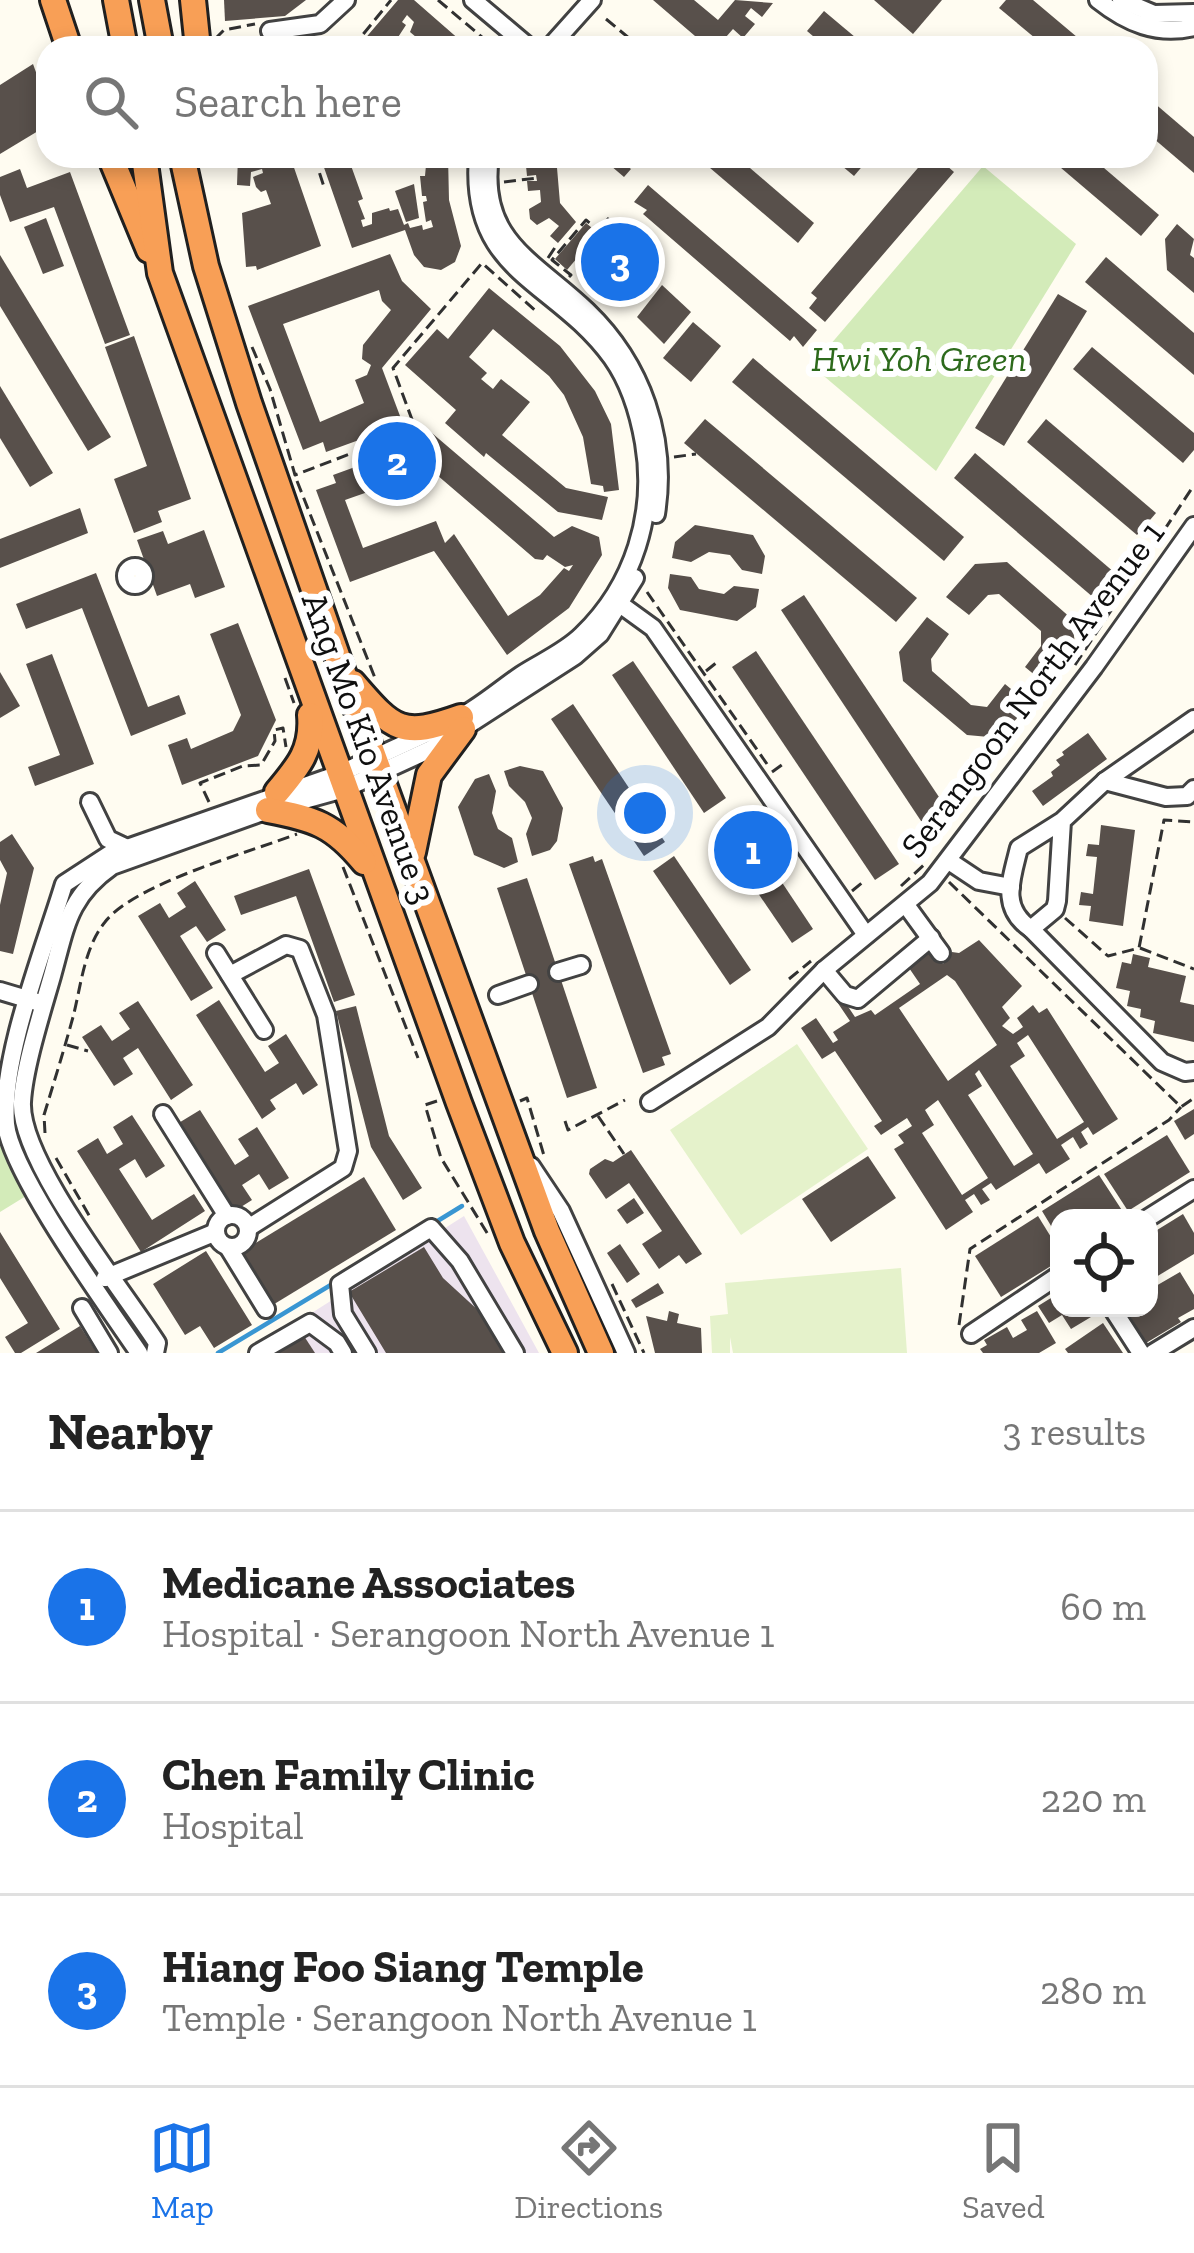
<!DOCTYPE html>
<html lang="en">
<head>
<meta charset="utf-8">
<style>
	:root { --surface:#fff; --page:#f6f6f6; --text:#222; --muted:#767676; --line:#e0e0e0; --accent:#1a73e8 }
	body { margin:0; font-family:"Zilla Slab",serif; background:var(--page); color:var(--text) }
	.controls { position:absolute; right:36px; bottom:36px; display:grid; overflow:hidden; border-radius:24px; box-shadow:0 6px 18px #0003 }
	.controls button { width:108px; height:108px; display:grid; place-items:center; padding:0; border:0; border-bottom:3px solid var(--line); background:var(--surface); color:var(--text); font:60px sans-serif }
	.you { position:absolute; left:645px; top:813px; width:42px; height:42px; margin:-30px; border:9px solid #fff; border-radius:50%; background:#1a73e8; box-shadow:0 0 0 18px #1a73e833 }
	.badge { display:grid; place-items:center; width:78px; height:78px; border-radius:50%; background:var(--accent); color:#fff; font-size:39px; font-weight:700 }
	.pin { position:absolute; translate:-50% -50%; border:6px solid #fff; box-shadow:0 3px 12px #0006 }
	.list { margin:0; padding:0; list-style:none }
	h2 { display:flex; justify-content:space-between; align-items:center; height:156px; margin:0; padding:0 48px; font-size:51px }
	h2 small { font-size:39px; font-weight:400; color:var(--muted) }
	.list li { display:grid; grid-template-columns:78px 1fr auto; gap:36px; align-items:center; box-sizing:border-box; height:192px; padding:0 48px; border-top:3px solid var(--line) }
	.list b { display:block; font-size:45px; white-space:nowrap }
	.list p { margin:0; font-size:39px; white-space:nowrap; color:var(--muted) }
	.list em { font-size:39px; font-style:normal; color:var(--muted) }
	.icon { flex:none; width:66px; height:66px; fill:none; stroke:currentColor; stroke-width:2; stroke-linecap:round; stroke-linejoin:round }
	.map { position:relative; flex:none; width:1194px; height:1353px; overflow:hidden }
	.search { position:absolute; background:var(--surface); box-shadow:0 6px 18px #0003; left:36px; right:36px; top:36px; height:132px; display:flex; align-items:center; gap:30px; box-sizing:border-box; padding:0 42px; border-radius:36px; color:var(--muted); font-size:45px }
	.sheet { height:732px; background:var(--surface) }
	nav { display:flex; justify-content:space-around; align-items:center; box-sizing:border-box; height:168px; border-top:3px solid var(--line); background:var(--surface); font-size:33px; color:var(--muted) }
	nav a { display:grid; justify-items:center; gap:6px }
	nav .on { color:var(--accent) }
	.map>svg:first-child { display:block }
	.industrial { fill:#ede3ee }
	.green { fill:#d3ebb9 }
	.pitch { fill:#e5f2cb }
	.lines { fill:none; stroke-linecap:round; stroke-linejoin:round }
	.stream { stroke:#3996d2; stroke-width:4.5 }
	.building { fill:#58504b; fill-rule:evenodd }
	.minor-casing { stroke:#424242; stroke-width:22 }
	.highway-casing { stroke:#202020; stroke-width:30 }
	.path { stroke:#313131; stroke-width:3; stroke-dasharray:12 6; stroke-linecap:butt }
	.minor { stroke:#fff; stroke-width:16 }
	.highway { stroke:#f89f56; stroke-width:24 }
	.labels { text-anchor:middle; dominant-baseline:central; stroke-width:12; stroke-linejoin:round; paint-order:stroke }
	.park-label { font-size:36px; font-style:italic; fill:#2d6a1c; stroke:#fff }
	.street-label { font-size:36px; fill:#0f0f0f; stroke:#fff }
</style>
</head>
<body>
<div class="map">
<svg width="1194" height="1353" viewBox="0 0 1194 1353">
	<rect width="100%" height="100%" fill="#fffcf1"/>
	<!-- industrial -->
	<polygon class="industrial" points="464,1216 539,1353 249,1353"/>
	<!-- green -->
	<g class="green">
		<polygon points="983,166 1076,244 936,471 812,366"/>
		<polygon points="14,1137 39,1188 0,1212 0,1147"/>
	</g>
	<!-- pitch -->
	<g class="pitch">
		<polygon points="797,1044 868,1149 741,1235 670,1130"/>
		<polygon points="901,1268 907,1353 733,1353 730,1337 730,1353 712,1353 710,1316 728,1314 725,1283"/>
	</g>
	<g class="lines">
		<!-- stream -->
		<g class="stream">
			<polyline points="431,1225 462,1206"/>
			<polyline points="218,1353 334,1283"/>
		</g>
	</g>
	<!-- building -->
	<g class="building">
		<polygon points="224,0 306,0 285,16 225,21"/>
		<polygon points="398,0 414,0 469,48 429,48 410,32 414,22 407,15 402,22 406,25 391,48 357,48"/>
		<polygon points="653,0 694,0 718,20 735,0 773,3 762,17 751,8 745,16 755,24 743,38 733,29 726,37 734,44 731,48 709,48"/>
		<polygon points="874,0 942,0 913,34"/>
		<polygon points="1006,0 1033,0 1090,48 1047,48 999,8"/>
		<polygon points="824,11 868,48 827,48 807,31"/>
		<polygon points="33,64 48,105 48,125 0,154 0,85"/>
		<polygon points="1146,96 1194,137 1194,173 1146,132"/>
		<polygon points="238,156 290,156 321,246 257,270 256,266 246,267 242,213 271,204 266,190 261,192 256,187 253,177 263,173 262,169 251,172 250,186 237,185"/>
		<polygon points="320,156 343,156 345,161 349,160 363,199 358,201 365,219 361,220 363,227 372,224 372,213 389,208 390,211 398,209 404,225 408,223 410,228 422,225 423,230 433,227 431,220 426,222 423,202 427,201 426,196 422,196 420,176 425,176 426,165 421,165 422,156 448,156 449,200 461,246 455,262 441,270 424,267 414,255 405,230 352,248"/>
		<polygon points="538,156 556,156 560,203 576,222 558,243 550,236 559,226 549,218 537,225 530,219 529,209 541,202 540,190 528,191 527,181 537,181 536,175 527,176 526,166 539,166"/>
		<polygon points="607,156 625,156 621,161 631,169 624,177 604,160"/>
		<polygon points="696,156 736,156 814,223 798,243"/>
		<polygon points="830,156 871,156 854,176"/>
		<polygon points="1047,156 1090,156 1159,215 1141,236"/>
		<polygon points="938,158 954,172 825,322 809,308 817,298 811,293 923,162 929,167"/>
		<polygon points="20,169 27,188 70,172 130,335 105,344 54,207 10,222 0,195 0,177"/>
		<polygon points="414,184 419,218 406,222 395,191"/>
		<polygon points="648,185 817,330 803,347 794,336 790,341 643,214 647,210 634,202"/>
		<polygon points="46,218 64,266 43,274 24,227"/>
		<polygon points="586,223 598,233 567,270 555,259"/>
		<polygon points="1177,224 1194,239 1190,255 1194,258 1194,293 1167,270 1165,239"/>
		<polygon points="614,246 647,275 637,286 627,277 618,288 605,277 613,267 603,258"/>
		<path d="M 390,254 L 402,281 L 431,309 L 382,368 L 403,424 L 326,452 L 323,442 L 303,450 L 248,306 ZM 379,290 L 382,301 L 391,310 L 363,345 L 362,359 L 371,365 L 367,375 L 355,380 L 364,403 L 320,422 L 283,324 Z"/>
		<polygon points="0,255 111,437 88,451 0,306"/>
		<polygon points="1106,257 1194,333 1194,375 1085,282"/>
		<polygon points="662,285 691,312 664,344 637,317"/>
		<polygon points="489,288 560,346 595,391 611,424 619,490 604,492 603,486 591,484 583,437 564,395 549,376 493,329 469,357 487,373 481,379 493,389 501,379 530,402 502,435 566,488 608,497 602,520 558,512 486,453 484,457 445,423 456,410 405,365 437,329 448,339"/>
		<polygon points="1058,294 1087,311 1004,446 975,428"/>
		<polygon points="693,322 721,346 691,382 663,358"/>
		<polygon points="134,336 191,499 158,511 162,522 134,533 114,479 147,466 105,347"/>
		<polygon points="1092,347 1194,433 1194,450 1183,463 1073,369"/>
		<polygon points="753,358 964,537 944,561 732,382"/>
		<polygon points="0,386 53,473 30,487 0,438"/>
		<polygon points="705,419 917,598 896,622 684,443"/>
		<polygon points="1046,419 1156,513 1137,535 1027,442"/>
		<path d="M 426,428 L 554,537 L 572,526 L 599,537 L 602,555 L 569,608 L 507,655 L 434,551 L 350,582 L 316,490 L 336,483 L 333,475 L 413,446 ZM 416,452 L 439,472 L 437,475 L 535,559 L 543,560 L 547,555 L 565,567 L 573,565 L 569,571 L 564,568 L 540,595 L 508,616 L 454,534 L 445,543 L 436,521 L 363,548 L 345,500 L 419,474 Z"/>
		<polygon points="975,453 1115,573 1094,598 954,478"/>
		<polygon points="80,508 88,533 0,568 0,539"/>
		<polygon points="695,525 753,535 765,556 762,574 742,570 730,555 709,552 691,562 672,558 675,542"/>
		<polygon points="204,530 225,587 195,598 190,584 157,596 137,540 163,531 168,544"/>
		<polygon points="1007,562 1072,619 1076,653 1048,686 1025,667 1041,646 1041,631 999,594 988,595 969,615 946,597 975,564"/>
		<polygon points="96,573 148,707 179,695 186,714 131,736 82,608 26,629 16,604"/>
		<polygon points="670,574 691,577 699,589 724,594 734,586 759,589 756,607 737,621 680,610 668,588"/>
		<polygon points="804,595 947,809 923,824 781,610"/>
		<polygon points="927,617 949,634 931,659 932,671 971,705 987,707 1005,684 1029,704 1000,738 967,735 903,681 899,652"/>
		<polygon points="238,623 276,720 258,756 182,785 168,745 187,738 191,749 233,731 241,715 210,634"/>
		<polygon points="756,651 899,864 875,880 732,667"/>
		<polygon points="52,654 94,764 35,786 28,767 60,755 26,664"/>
		<polygon points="633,661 726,798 704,813 612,675"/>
		<polygon points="0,672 20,706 0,718"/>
		<polygon points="573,704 665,842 644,856 551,719"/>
		<polygon points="1088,733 1107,759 1043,806 1032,791 1053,776 1051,772 1060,765 1056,760 1064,755 1062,752"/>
		<polygon points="520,766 543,771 563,808 557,841 550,850 532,856 526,834 532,818 525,802 509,786 504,771"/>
		<polygon points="489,774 496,791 492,813 498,829 512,838 518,862 504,868 474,855 458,807 475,779"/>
		<polygon points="737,815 813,929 792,943 715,830"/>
		<polygon points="1101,825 1135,830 1123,926 1089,921 1091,906 1079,905 1081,892 1093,894 1097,857 1086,856 1088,844 1099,845"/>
		<polygon points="12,834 34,868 13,954 0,951 0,905 7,873 0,860 0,842"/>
		<polygon points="593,856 595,862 602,859 671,1054 662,1057 665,1065 643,1073 569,864"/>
		<polygon points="674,856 751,970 730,985 653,871"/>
		<polygon points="309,869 355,995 334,1002 296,896 241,915 234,896"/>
		<polygon points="527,878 597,1088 567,1098 497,888"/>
		<polygon points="195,881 226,930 207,942 196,926 180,936 213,988 191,1001 138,916 160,903 169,918 186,907 177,893"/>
		<path d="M 979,940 L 1022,986 L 1002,1007 L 1010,1018 L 1002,1026 L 1013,1034 L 1023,1027 L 1017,1018 L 1033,1005 L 1039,1013 L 1047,1008 L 1118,1119 L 1093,1135 L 1088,1127 L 1081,1132 L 1088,1144 L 1080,1149 L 1073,1137 L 1061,1145 L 1070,1159 L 1046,1174 L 1039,1163 L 996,1190 L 991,1183 L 982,1189 L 990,1200 L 981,1205 L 974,1194 L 965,1200 L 973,1212 L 946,1230 L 894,1149 L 904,1143 L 898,1135 L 912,1126 L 907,1118 L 881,1135 L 874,1126 L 882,1121 L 835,1051 L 822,1059 L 801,1028 L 816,1018 L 833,1043 L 838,1040 L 833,1032 L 850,1021 L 829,990 L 835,987 L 855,1017 L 871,1010 L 875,1015 L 920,984 L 907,965 L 932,948 L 943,964 L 952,952 L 959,953 ZM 947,975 L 955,981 L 997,1045 L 948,1081 L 899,1008 ZM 1028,1035 L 1084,1122 L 1057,1139 L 1010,1066 L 1025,1056 L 1017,1043 ZM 979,1070 L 1033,1154 L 1014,1166 L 968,1095 L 982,1086 L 975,1074 ZM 938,1100 L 988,1178 L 962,1195 L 922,1133 L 934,1125 L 925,1110 Z"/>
		<polygon points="1133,954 1150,958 1148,967 1186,976 1180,1002 1194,1005 1194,1042 1153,1033 1155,1021 1140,1017 1141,1009 1127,1006 1130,991 1116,988 1122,962 1131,964"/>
		<polygon points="219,1000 265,1072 279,1063 268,1046 286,1034 318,1085 303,1095 296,1083 270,1100 276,1109 262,1119 196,1015"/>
		<polygon points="138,1001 193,1085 171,1100 138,1048 123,1058 133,1074 114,1086 82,1037 101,1025 112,1041 130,1029 119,1013"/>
		<polygon points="356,1006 389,1136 422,1188 403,1200 371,1147 336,1011"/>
		<polygon points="1194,1109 1194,1134 1185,1140 1174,1121"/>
		<polygon points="200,1110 235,1165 249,1156 238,1139 257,1127 289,1178 269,1190 259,1174 242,1185 252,1200 233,1212 177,1124"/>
		<polygon points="132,1115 165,1166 146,1178 135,1159 119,1169 152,1220 194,1194 205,1211 141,1252 77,1151 98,1138 107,1154 123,1144 113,1127"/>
		<polygon points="1167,1135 1190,1172 1128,1211 1104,1174"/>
		<polygon points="631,1150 702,1254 686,1264 679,1255 659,1269 642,1244 662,1231 629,1183 606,1199 589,1174 590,1169 605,1159 613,1162"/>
		<polygon points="868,1156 896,1198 831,1242 802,1199"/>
		<polygon points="1099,1175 1127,1218 1059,1218 1059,1239 1042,1211"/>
		<polygon points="364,1177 396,1230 271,1306 239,1253"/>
		<polygon points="634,1198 644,1213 627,1224 617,1210"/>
		<polygon points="1183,1214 1194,1233 1194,1254 1156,1277 1149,1266 1149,1235"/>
		<polygon points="1038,1216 1059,1250 1059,1261 1001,1297 975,1256"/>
		<polygon points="0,1232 60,1329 21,1353 15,1353 5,1337 28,1323 0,1278"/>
		<polygon points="620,1244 640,1274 627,1283 607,1253"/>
		<polygon points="424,1247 443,1278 479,1311 508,1353 386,1353 349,1292"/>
		<polygon points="206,1251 252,1325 214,1348 200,1326 185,1335 153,1284"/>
		<polygon points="1180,1272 1194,1295 1194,1309 1178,1318 1181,1322 1146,1343 1125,1308 1149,1308 1149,1290"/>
		<polygon points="658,1283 664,1293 636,1308 631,1300"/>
		<polygon points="1059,1293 1059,1308 1092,1308 1096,1314 1071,1329 1062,1315 1049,1323 1038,1306"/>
		<polygon points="669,1311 679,1314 677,1323 701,1328 702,1353 655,1353 646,1316 667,1321"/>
		<polygon points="1037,1311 1056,1343 1039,1353 983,1353 980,1349 987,1345 984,1340 1007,1327 1013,1338 1027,1330 1021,1320"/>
		<polygon points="1103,1323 1123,1353 1068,1353 1065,1349"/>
		<polygon points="80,1326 97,1353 36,1353"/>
		<polygon points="304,1336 315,1353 278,1353"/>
	</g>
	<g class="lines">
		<!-- minor casing -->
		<g class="minor-casing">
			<g id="minor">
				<polyline points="473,0 530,48"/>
				<path d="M 1098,0 C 1127,23 1157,36 1194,27"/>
				<polyline points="1121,0 1154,14 1194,13"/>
				<polyline points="270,31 320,24 346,0"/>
				<polyline points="549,48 592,0"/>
				<path d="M 490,156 C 478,241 535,261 587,311 C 642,364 668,438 656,514"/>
				<circle cx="135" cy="576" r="9"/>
				<polyline points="613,599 653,628 866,935"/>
				<path d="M 453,721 C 478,709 499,690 521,675 C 541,662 565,652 582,635 C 634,585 656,513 644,443 C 639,414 629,382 612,358 C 555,279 468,274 478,156"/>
				<polyline points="1105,781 1166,797 1187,796 1194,789"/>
				<polyline points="90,802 108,839 127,848"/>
				<path d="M 1062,821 L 1057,901 L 1055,909 L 1031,929 C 1000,908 1011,880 1019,848 L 1062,821 L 1105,781 L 1194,719"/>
				<polyline points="949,861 979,881 1011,887"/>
				<polyline points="906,905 941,953"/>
				<polyline points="1031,929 1162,1062 1185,1072 1194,1071"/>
				<polyline points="216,953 264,1030"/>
				<polyline points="824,970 845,995 858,999 931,938"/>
				<polyline points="558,972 581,965"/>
				<polyline points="230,975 286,945 300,949 326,1015 348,1151 343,1168 248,1228"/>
				<polyline points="0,991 37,1002"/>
				<polyline points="498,995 529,984"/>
				<polyline points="650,1102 768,1027 824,970 930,883 1094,667 1194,526"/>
				<polyline points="163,1114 227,1216"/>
				<polyline points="531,1166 561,1211 626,1353"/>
				<circle cx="232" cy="1231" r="16"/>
				<polyline points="1148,1218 1194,1189"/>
				<polyline points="228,1247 266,1309"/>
				<polyline points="105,1278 216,1232"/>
				<polyline points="82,1308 109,1353"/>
				<polyline points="1112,1308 1141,1353"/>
				<polyline points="971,1334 1059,1275"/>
				<path d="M 139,1353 C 108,1307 10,1172 6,1124 C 1,1056 44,950 64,884 L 110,854 L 339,774 L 430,732"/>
				<path d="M 155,1353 L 157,1343 C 123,1290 19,1161 22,1102 C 24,1067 42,1011 52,976 C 66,926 68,897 112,866 L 268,810 L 344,789 L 431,749 L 575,656 L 600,634 L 635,578"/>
				<polyline points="258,1353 310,1323 337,1343 343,1353"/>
				<polyline points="367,1353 343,1314 340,1284 431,1228 460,1261 515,1353"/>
				<polyline points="1153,1353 1194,1328"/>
			</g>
		</g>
		<!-- highway casing -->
		<g class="highway-casing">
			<g id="highway">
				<polyline points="53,0 69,48"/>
				<polyline points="116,0 125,48"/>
				<polyline points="152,0 161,48"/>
				<polyline points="193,0 198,48"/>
				<polyline points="110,156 149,250"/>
				<polyline points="144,156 160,273 459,1103 512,1243 565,1353"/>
				<polyline points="182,156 206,266 249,403 341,667 547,1231 601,1353"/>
				<path d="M 353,683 C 394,731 402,738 461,717"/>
				<path d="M 277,792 C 299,766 313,749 310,715"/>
				<path d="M 268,810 C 314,819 333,824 364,862"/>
				<polyline points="413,852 429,775 463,729"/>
			</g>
		</g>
		<!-- path -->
		<g class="path">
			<polyline points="438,0 495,48"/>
			<polyline points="606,19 641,48"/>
			<polyline points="215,39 224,30 255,24"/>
			<polyline points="352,48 391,0"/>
			<polyline points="314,156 325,190"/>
			<polyline points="504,182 537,178"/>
			<polyline points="548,258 558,243"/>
			<polyline points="569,277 571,275 552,260 586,220 598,230 609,218"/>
			<polyline points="252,347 270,389 295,475 410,431 414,425 393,368 482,263 537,312"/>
			<polyline points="674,457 696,454"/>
			<polyline points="297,481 375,678"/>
			<polyline points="647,592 767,764"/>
			<polyline points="1075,665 1194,485"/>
			<polyline points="706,671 716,663"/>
			<polyline points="285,678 294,703"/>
			<polyline points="772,772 783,764"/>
			<polyline points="209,802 200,783 243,766 261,765 275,741 274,730 283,728 286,747"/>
			<polyline points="343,867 418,1058"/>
			<polyline points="949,882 1181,1107 1194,1098"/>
			<polyline points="901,886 925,864"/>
			<polyline points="852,891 863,882"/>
			<polyline points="1065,918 1108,956 1139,948 1164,820 1194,822"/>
			<polyline points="1140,948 1194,969"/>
			<polyline points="789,979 811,961"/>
			<polyline points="67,1045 88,1051"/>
			<polyline points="437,1101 425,1105 441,1158 489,1236"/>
			<polyline points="520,1101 527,1098 545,1159"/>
			<polyline points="598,1116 624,1154"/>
			<polyline points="565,1121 568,1130 625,1100"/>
			<path d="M 45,1133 L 44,1115 C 54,1082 64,1050 73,1017 C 81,986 84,948 105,922 C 134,884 250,852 297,834"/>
			<polyline points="56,1158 90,1217"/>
			<polyline points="612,1284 644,1353"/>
			<polyline points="959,1325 970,1249 1169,1120 1181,1107"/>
		</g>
		<!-- minor -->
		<use href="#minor" class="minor"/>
		<!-- highway -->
		<use href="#highway" class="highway"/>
	</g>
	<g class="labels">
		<!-- park labels -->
		<g class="park-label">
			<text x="919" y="358">Hwi Yoh Green</text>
		</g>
		<!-- street labels -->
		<g class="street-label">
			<text transform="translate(1032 689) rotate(-53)">Serangoon North Avenue 1</text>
			<text transform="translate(369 748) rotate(70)">Ang Mo Kio Avenue 3</text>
		</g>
	</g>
</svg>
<div class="controls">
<button><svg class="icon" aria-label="locate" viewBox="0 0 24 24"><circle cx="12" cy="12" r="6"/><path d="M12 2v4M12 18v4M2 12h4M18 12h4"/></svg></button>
</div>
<div class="you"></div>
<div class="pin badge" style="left:753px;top:850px">1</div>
<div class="pin badge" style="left:397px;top:461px">2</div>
<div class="pin badge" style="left:620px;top:262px">3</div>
<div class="search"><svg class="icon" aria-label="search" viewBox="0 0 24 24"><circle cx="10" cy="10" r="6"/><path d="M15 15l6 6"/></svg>Search here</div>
</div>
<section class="sheet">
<h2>Nearby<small>3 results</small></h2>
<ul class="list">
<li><span class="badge">1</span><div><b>Medicane Associates</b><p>Hospital · Serangoon North Avenue 1</p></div><em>60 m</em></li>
<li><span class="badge">2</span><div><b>Chen Family Clinic</b><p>Hospital</p></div><em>220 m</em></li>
<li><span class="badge">3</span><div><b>Hiang Foo Siang Temple</b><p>Temple · Serangoon North Avenue 1</p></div><em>280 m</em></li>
</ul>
</section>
<nav>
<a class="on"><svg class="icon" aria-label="map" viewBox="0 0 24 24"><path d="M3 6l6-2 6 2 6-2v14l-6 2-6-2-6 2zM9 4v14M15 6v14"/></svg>Map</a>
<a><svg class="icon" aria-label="directions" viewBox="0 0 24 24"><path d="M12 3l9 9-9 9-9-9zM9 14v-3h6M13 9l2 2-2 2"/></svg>Directions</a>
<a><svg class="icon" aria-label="saved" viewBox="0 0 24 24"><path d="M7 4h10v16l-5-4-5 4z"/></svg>Saved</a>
</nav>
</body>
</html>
